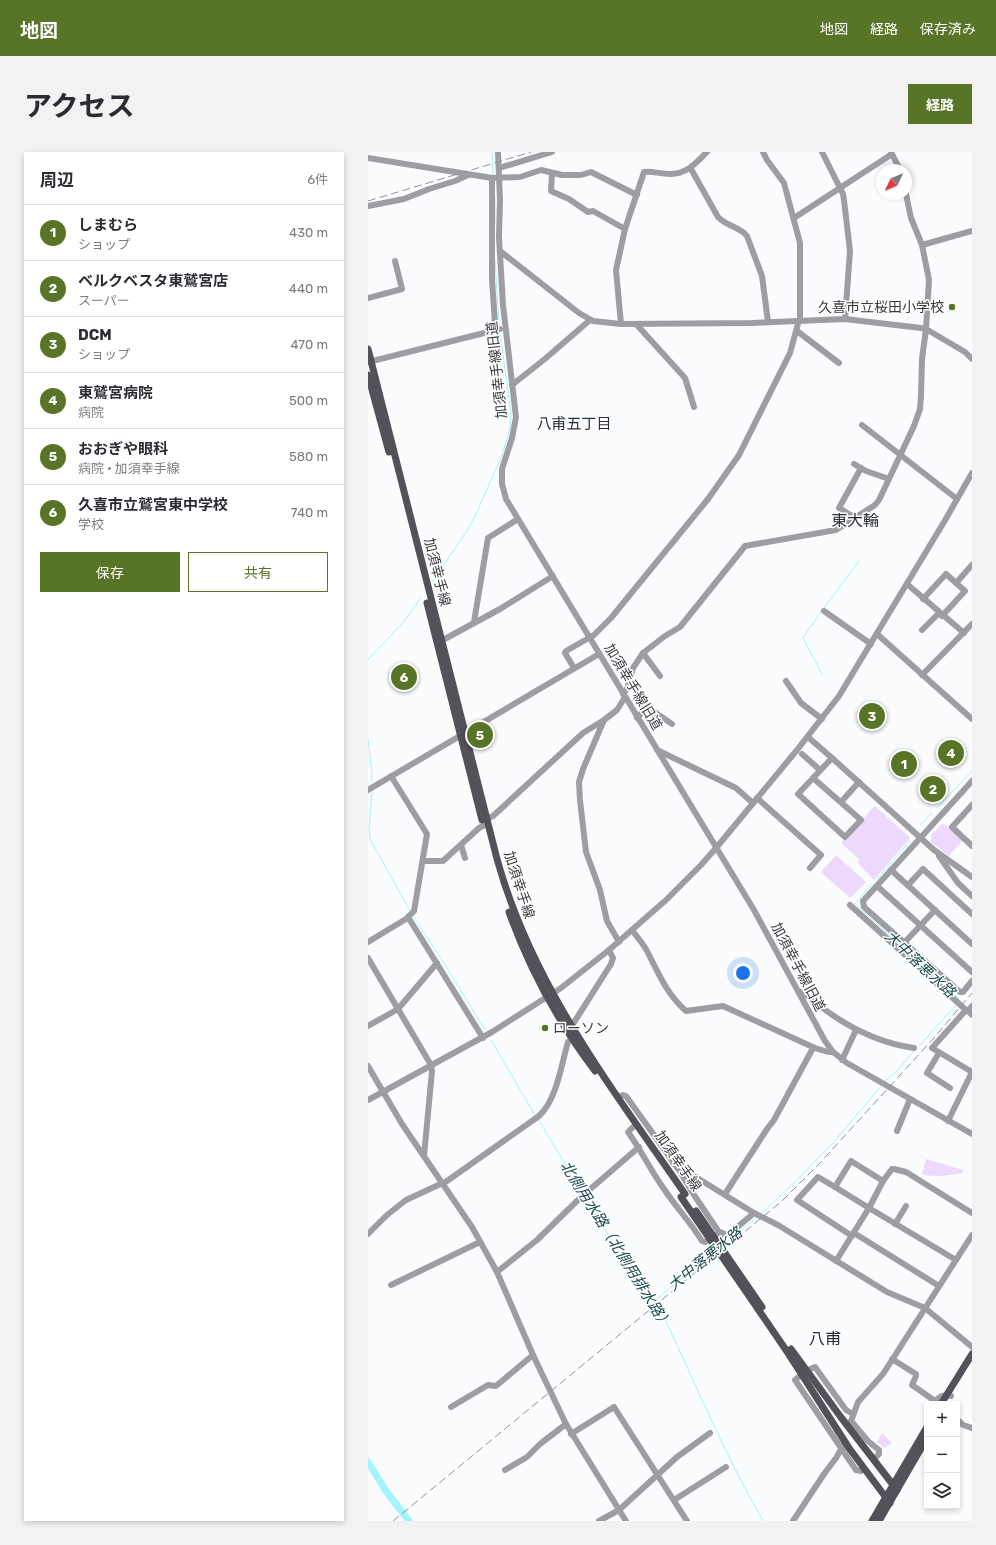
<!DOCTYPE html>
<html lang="ja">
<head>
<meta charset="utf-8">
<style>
	:root { --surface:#fff; --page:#f2f2f3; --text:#2b2b33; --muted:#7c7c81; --line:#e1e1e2; --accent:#587427 }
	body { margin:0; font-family:Rubik,"Noto Sans JP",sans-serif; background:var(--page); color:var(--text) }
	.controls { position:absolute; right:12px; bottom:12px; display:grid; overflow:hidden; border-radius:0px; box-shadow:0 2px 6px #0003 }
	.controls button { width:36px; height:36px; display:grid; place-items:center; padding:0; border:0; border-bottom:1px solid var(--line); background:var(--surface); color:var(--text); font:20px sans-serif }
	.compass { position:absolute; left:508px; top:12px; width:36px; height:36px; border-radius:50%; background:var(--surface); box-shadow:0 2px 6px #0003; rotate:226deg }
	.you { position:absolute; left:375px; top:821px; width:14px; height:14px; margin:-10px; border:3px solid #fff; border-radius:50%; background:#1a73e8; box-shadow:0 0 0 6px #1a73e833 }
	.badge { display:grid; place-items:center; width:26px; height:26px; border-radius:50%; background:var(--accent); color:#fff; font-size:13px; font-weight:700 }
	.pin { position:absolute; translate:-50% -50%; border:2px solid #fff; box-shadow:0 1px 4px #0006 }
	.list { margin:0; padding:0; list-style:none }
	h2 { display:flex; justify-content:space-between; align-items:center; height:52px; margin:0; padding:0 16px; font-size:17px }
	h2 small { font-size:13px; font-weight:400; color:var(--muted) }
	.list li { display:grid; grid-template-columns:26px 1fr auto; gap:12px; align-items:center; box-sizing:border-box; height:56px; padding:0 16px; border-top:1px solid var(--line) }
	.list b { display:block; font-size:15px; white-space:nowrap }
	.list p { margin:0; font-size:13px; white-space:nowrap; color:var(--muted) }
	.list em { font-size:13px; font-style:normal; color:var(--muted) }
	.actions { display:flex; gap:8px; padding:12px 16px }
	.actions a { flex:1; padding:9px 0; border:1px solid var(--accent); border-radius:0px; text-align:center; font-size:14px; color:var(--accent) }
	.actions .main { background:var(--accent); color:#fff }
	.icon { flex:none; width:22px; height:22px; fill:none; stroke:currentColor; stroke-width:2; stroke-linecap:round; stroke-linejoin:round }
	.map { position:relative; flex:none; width:604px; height:1369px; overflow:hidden; border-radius:0px }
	header { display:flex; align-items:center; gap:24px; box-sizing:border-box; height:56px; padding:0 20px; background:var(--accent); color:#fff }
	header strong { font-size:19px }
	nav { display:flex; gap:22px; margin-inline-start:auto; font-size:14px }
	.intro { display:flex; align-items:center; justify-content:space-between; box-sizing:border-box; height:96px; padding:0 24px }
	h1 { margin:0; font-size:28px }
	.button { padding:10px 18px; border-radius:0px; background:var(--accent); color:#fff; font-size:14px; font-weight:700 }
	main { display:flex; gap:24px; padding:0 24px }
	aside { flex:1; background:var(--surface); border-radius:0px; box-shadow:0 2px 6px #0003 }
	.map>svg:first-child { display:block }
	.green { fill:#edd9fc }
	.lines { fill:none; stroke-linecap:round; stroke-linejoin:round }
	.stream { stroke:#a5f3fc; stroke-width:1 }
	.river { stroke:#a5f3fc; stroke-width:7 }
	.minor { stroke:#9d9da3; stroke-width:6 }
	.major { stroke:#51525a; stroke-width:7 }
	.rail { stroke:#909295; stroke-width:1; stroke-dasharray:8 4; stroke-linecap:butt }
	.major-bridge { stroke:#51525a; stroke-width:7 }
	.poi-dot { fill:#587427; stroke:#fff; stroke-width:1.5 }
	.labels { text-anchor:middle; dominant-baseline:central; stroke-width:3; stroke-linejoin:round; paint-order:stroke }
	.poi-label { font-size:14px; fill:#373a3e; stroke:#fff; text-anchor:end }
	.street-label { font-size:14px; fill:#373a3e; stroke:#fff }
	.neighbourhood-label { font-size:15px; fill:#292f37; stroke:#fff }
	.water-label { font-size:15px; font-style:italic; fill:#1a494e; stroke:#fff }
	.quarter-label { font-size:16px; fill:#292f37; stroke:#fff }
</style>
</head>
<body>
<header>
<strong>地図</strong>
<nav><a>地図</a><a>経路</a><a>保存済み</a></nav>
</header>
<div class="intro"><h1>アクセス</h1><a class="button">経路</a></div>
<main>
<aside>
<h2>周辺<small>6件</small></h2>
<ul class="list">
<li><span class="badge">1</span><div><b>しまむら</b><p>ショップ</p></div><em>430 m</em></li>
<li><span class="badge">2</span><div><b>ベルクベスタ東鷲宮店</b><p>スーパー</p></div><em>440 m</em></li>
<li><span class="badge">3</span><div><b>DCM</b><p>ショップ</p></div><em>470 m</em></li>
<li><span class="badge">4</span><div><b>東鷲宮病院</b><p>病院</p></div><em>500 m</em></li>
<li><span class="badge">5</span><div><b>おおぎや眼科</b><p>病院 · 加須幸手線</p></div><em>580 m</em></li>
<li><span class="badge">6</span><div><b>久喜市立鷲宮東中学校</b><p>学校</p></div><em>740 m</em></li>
</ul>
<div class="actions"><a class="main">保存</a><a>共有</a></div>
</aside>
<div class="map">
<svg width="604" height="1369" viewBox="0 0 604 1369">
	<rect width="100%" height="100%" fill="#fafcfe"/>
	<!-- green -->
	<g class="green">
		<polygon points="507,654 542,686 506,728 489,710 492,708 473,691"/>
		<polygon points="575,671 595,688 581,704 563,690 563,683"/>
		<polygon points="468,703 498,730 482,746 453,720"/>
		<path d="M 558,1007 L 595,1018 L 595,1021 C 581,1023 568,1026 554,1022 Z"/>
		<polygon points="514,1281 524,1291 516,1296 509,1290"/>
	</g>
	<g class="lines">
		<!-- stream -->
		<g class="stream">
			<polyline points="124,0 125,23"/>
			<polyline points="127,73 127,45"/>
			<polyline points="127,108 131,172"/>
			<polyline points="64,430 100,377 107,364 133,306 139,287 142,275 143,261 132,181"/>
			<polyline points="456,456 491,409"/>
			<polyline points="453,460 435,486 454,522"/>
			<polyline points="0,508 37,468 52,447"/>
			<polyline points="0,587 4,622 4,629"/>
			<polyline points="4,640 1,676 2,687 42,759"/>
			<polyline points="569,656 604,619"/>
			<polyline points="552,673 564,661"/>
			<polyline points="509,727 542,689"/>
			<polyline points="503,733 487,752 591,847 590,849"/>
			<polyline points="45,764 74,808 117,878"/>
			<polyline points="123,888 167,963"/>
			<polyline points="551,894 588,853"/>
			<polyline points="517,929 529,919 546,899"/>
			<polyline points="170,967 214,1040"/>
			<path d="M 216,1044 L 265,1122 L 286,1149 L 296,1165 C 328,1233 357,1303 395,1369"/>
			<polyline points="393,1062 428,1029 466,990 514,933"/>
			<polyline points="355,1093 389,1065"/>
			<polyline points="286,1149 346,1100"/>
		</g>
		<!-- river -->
		<polyline class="river" points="0,1310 18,1339 41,1369"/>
		<!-- minor -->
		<g class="minor">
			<polyline points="130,0 132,48 131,85 135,153 148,265 144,286 134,317 134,332 138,347 386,758 457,889 465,900 479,911 604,982"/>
			<polyline points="395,0 399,8 416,31 432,91 432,168"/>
			<polyline points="454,0 475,42 476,48 482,99 477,167"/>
			<polyline points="523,0 532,18"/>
			<polyline points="0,6 124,26 152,25 173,18 194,23 213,23 223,20 269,43"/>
			<polyline points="131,16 184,0"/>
			<path d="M 323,17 L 350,65 C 358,74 372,75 379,84 L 394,124 L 400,170"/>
			<polyline points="184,21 183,39 201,47 220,60 225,59 257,77"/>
			<polyline points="124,26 124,127 127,172 129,178"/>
			<polyline points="0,54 36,47 61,37 87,29 100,23"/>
			<polyline points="426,66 524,2"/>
			<polyline points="554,93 604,79"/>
			<polyline points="132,99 211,161 225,169 253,172 384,171 477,167 553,176 558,177 597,200 604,207"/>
			<polyline points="0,146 34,137 27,109"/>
			<path d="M 253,172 L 248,118 L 257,77 L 276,20 C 285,19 293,22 302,22 C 319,22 328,11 339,0"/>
			<polyline points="269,173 317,226 326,255"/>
			<polyline points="429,179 471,211"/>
			<polyline points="0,210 132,177"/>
			<polyline points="144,233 178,206 222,168"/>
			<polyline points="494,273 589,347"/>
			<polyline points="486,312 498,319 521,327"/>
			<polyline points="487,366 471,356 493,316"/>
			<polyline points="588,431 604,413"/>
			<polyline points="539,432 596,481"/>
			<polyline points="555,447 578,422 597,439 574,464"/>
			<polyline points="456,459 503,492"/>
			<polyline points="106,470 120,386 150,367"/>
			<polyline points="554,478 571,461"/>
			<polyline points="509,482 604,567"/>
			<polyline points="73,489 132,457 185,424"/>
			<polyline points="275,501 292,524"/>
			<polyline points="206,516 197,501 198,499 226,483 243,466 340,347 371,303 422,201 431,168"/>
			<polyline points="554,523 604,472"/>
			<polyline points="418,529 433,551 454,567"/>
			<polyline points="255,542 259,537 265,516 275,501 297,484 312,475 377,394 468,378 507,353 511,348 546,274 552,257 553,243 554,207 558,177 561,128 554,93 543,66 538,42"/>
			<polyline points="269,566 279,555 304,572"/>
			<polyline points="236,568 215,617 211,630 212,648 218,700 232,738 239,769 251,790"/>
			<polyline points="440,585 464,606 566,698 604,725"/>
			<polyline points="289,598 368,636 385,651"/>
			<polyline points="434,602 452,618"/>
			<polyline points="445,626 493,668 477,685 430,642 464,606"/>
			<polyline points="604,629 495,749 496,755 592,840 595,840 604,829"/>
			<polyline points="0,638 231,502"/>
			<polyline points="389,646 453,703 442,716"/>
			<polyline points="473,650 491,630"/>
			<polyline points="604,653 584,675 604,694"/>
			<polyline points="118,667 125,664 215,581 236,568 249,558 257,545"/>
			<polyline points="93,693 97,706"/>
			<polyline points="571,704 590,731 604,744"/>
			<polyline points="55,709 75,709 111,676 115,674"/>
			<polyline points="523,718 604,792"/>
			<polyline points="540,733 555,717 604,762"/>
			<polyline points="509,734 604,820"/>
			<polyline points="482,753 598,858"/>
			<polyline points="40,765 115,886"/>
			<path d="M 264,778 C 269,785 275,791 279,799 C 290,820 299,843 318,859 L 355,854 L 447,896 L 460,900 L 465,900"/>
			<polyline points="0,790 38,767 46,759 59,682 23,624"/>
			<polyline points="536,791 567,758"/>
			<polyline points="0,806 63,913 64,919 56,1004"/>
			<path d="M 430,839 L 436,841 C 468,869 503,890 546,896"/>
			<polyline points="604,854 600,859 604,863"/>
			<polyline points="600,859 598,858 564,896 604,920"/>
			<polyline points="0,874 30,857 69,811"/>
			<polyline points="203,874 205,872 243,812 245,806 241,798"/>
			<polyline points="571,901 559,921 582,936"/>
			<polyline points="474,908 488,878"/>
			<polyline points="0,914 34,972 104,1075 129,1120 165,1203 198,1272 258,1369"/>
			<polyline points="250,945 255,943 258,944 311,1018 326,1043 353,1083"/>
			<polyline points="0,948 124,880 193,836 241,798 298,748 333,713 348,696 429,598 471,544 576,370 604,321"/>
			<polyline points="580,969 604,920"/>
			<path d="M 265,975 L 260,980 C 273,998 283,1019 296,1037 C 308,1055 323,1071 334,1089 L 337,1090 L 352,1080 L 360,1083 L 386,1061"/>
			<polyline points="529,979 542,947"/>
			<polygon points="483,1009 515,1029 501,1056 467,1035"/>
			<polyline points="305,1011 386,1061 410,1073 519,1140 557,1156 604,1195"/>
			<polyline points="515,1029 524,1017 526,1017 538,1020 604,1061"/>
			<polyline points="467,1035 450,1025 429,1048 484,1084"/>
			<polyline points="357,1042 399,977 406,968 445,896"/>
			<polyline points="527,1072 538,1054"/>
			<polyline points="486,1081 571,1134"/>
			<path d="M 0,1082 L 19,1063 L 38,1048 L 79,1029 L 171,964 C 189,947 193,914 200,890 L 203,887"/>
			<polyline points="468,1109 501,1056 588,1108"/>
			<polyline points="129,1120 169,1088 212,1046 271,995"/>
			<polyline points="23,1133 112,1090"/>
			<path d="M 524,1207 L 548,1222 L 548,1224 L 544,1233 L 567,1249 C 572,1244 576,1242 583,1244"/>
			<polyline points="438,1219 447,1215 478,1258 485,1262"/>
			<polyline points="434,1222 427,1228 488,1318 493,1319 496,1317"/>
			<polyline points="83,1255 120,1233 128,1234 165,1203"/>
			<polyline points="589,1267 595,1273 604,1276"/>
			<polyline points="483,1269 500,1289 511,1298 511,1302 506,1307"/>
			<polyline points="482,1272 490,1250 515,1222 604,1083"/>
			<polyline points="203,1282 246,1255 319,1369"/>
			<polyline points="137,1318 159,1305 172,1292 198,1272"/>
			<polyline points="306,1348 358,1315"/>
			<polyline points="231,1369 251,1358 309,1305 342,1281"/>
			<polyline points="425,1369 456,1322 468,1306 475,1294"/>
		</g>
		<!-- major -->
		<g class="major">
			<path d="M 0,197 L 129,707 C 164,834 244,936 317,1042"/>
			<polyline points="0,223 21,300"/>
			<polyline points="59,451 114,668"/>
			<path d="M 141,760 C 162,818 190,870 227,919"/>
			<polyline points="390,1157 420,1201 481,1296 522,1351"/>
			<polyline points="423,1197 472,1264 529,1338"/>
			<polyline points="573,1252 604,1202"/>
			<polyline points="504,1369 559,1275"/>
			<polyline points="511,1369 559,1286"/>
		</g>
		<!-- rail -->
		<g class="rail">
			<polyline points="0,49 163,0"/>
			<polyline points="25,1369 414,1049 450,1013 565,887 604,841"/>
		</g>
		<!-- major-bridge -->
		<g class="major-bridge">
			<polyline points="313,1045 390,1157"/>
			<polyline points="328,1059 394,1155"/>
		</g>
	</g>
	<!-- markers -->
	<g class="poi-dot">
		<circle cx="584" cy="155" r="4"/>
		<circle cx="177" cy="876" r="4"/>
	</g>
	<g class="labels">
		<!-- poi labels -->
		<g class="poi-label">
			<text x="576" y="155">久喜市立桜田小学校</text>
			<text x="185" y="876" text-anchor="start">ローソン</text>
		</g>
		<!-- street labels -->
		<g class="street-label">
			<text transform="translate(129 218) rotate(-96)">加須幸手線旧道</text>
			<text transform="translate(69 420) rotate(76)">加須幸手線</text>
			<text transform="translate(265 535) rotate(59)">加須幸手線旧道</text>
			<text transform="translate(151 733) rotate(72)">加須幸手線</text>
			<text transform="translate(430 815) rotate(62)">加須幸手線旧道</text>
			<text transform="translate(310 1009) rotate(55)">加須幸手線</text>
		</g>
		<!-- neighbourhood labels -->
		<g class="neighbourhood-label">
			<text x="206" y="272">八甫五丁目</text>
		</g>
		<!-- water labels -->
		<g class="water-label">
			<text transform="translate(552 812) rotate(43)">大中落悪水路</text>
			<text transform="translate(248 1093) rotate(58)">北側用水路（北側用排水路）</text>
			<text transform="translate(337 1107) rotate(-39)">大中落悪水路</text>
		</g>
		<!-- quarter labels -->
		<g class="quarter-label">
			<text x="487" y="368">東大輪</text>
			<text x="457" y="1186">八甫</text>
		</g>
	</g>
</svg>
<div class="controls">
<button>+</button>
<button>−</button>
<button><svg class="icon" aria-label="layers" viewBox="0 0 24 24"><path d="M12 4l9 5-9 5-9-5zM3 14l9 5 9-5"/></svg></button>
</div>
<svg class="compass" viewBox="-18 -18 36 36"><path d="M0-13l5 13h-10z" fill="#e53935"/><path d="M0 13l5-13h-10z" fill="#7c7c81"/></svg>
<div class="you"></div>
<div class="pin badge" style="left:536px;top:612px">1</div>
<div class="pin badge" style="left:565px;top:637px">2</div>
<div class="pin badge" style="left:504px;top:564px">3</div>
<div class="pin badge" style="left:583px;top:601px">4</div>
<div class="pin badge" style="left:112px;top:583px">5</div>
<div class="pin badge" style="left:36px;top:525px">6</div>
</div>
</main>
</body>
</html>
